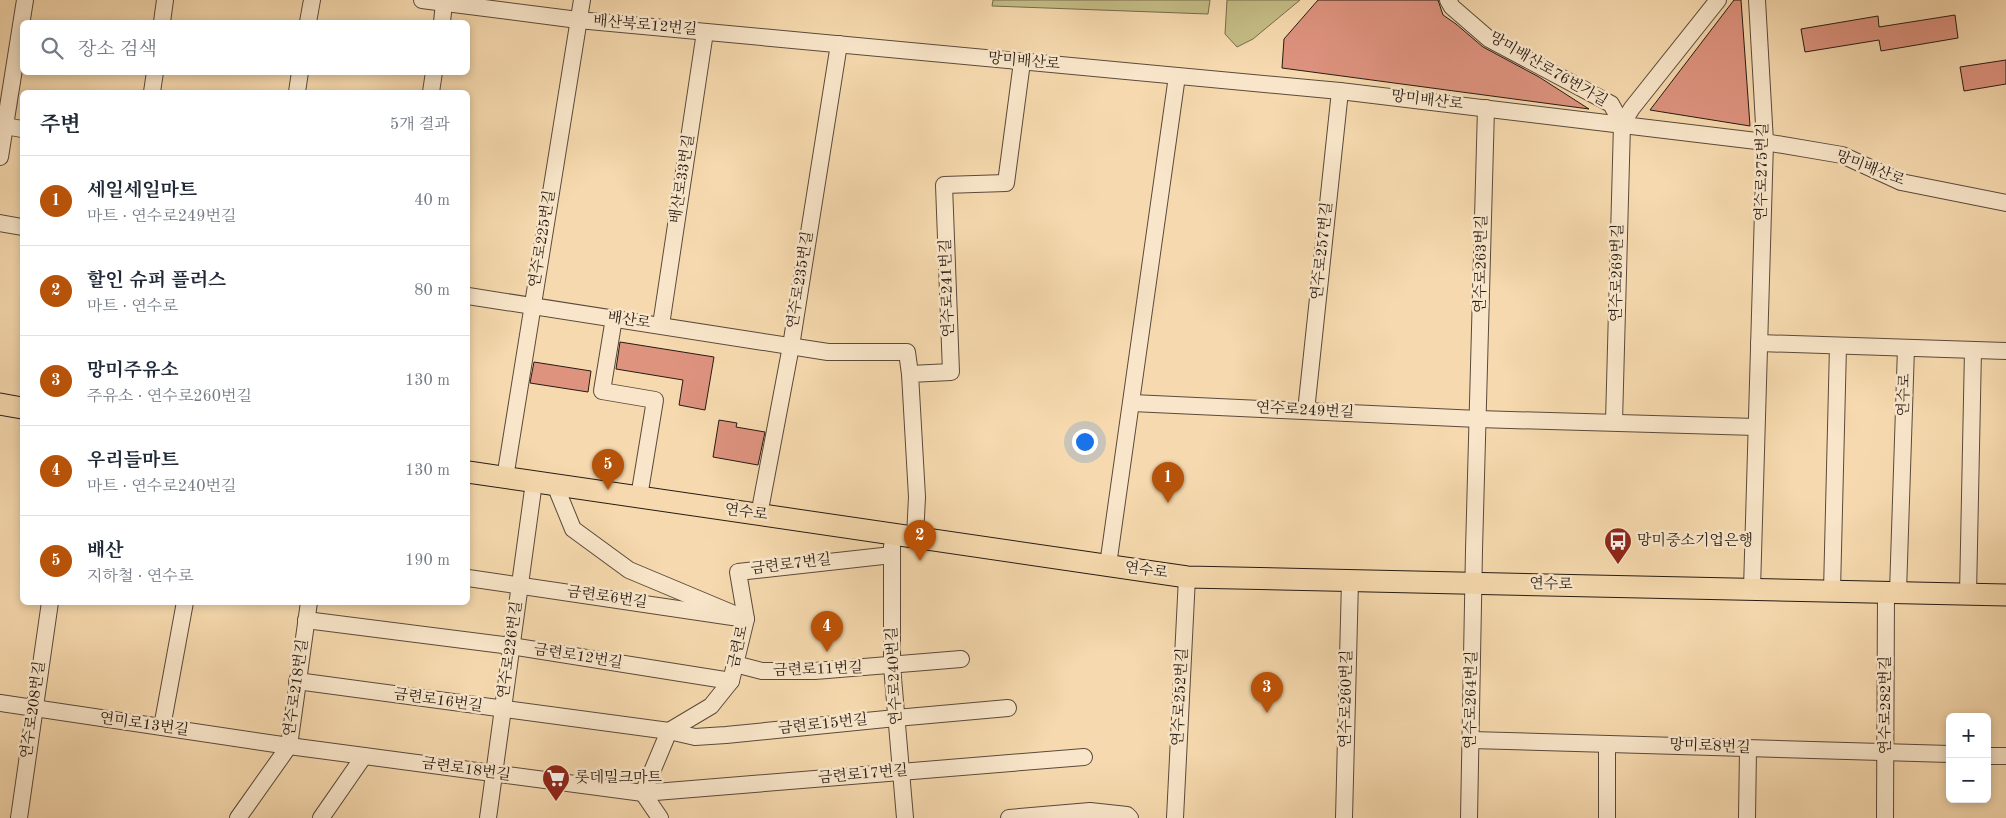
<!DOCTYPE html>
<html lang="ko">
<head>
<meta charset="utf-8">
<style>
	:root { --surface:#fff; --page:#f2f2f3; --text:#1f2937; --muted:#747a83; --line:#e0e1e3; --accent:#b45309 }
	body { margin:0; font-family:"Old Standard TT","Noto Serif KR",serif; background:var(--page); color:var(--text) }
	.controls { position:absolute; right:15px; bottom:15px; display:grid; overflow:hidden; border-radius:8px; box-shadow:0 2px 8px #0003 }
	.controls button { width:45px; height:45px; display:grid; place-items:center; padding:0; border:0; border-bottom:1px solid var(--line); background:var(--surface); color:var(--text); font:25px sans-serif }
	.you { position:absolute; left:1084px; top:441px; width:18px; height:18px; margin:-12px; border:4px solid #fff; border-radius:50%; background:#1a73e8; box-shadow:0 0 0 8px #1a73e833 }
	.badge { display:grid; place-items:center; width:32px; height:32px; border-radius:50%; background:var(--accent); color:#fff; font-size:16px; font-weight:700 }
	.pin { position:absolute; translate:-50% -41px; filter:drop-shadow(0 1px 2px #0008) }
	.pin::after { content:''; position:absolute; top:26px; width:18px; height:15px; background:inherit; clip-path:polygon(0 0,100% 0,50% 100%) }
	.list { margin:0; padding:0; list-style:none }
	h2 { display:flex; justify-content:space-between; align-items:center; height:65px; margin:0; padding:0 20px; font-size:21px }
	h2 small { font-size:16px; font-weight:400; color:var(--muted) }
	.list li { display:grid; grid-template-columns:32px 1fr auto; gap:15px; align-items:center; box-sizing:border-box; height:90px; padding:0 20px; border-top:1px solid var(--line) }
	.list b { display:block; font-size:19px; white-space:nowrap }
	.list p { margin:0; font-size:16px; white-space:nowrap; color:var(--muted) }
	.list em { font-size:16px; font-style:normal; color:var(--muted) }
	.icon { flex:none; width:28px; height:28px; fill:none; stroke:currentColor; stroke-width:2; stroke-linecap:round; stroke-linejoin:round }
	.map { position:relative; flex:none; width:2006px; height:818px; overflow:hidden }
	.search { position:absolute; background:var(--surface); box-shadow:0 2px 8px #0003; left:20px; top:20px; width:450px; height:55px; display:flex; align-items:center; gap:12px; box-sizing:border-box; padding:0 18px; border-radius:8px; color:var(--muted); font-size:19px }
	.panel { position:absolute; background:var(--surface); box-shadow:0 2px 8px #0003; left:20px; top:90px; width:450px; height:515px; border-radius:8px }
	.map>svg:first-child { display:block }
	.green { fill:#c4bc85; stroke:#756c4c }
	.building { fill:#de937f; stroke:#261b13 }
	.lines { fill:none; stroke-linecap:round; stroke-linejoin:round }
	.minor-casing { stroke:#5a4a3a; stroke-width:18 }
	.major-casing { stroke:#261b13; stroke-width:23 }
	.minor { stroke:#f9e6ca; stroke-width:16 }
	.major { stroke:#f6d9ae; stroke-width:21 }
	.labels { text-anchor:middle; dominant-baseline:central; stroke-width:5; stroke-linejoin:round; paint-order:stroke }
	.street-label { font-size:15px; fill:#261b13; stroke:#f9e6ca }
	.poi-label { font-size:15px; fill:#261b13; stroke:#f9e6ca; text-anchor:start }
</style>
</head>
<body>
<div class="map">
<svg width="2006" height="818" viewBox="0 0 2006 818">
	<rect width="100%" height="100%" fill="#f6d9ae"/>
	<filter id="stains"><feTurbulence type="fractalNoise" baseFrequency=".004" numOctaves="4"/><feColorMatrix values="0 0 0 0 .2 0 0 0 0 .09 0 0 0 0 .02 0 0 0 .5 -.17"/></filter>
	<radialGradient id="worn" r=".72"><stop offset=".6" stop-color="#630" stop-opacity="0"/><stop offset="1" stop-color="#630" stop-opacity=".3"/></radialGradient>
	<!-- green -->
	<g class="green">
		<polygon points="993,0 1210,0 1208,14 992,6"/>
		<polygon points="1227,0 1300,0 1253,39 1237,47 1225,34"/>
	</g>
	<!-- building -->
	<g class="building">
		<polygon points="1318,0 1438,0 1443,15 1456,24 1483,47 1539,77 1589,109 1282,68 1284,39"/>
		<polygon points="1734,0 1741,0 1750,126 1650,110"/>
		<polygon points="1955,15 1958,38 1881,51 1879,40 1805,52 1801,29 1878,16 1879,27"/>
		<polygon points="2006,60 2006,84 1964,91 1960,67"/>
		<polygon points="620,342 714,357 705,410 679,405 683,380 616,369"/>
		<polygon points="534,362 591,371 588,392 530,383"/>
		<polygon points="719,420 737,423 736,427 765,432 758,465 713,457"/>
	</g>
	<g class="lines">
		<!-- minor casing -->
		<g class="minor-casing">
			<g id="minor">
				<polyline points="422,0 578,20 1340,91 1765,142 1842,155 1901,182 2006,203"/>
				<polyline points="1448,0 1452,7 1489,39 1611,104 1622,124"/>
				<polyline points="162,22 165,0"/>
				<polyline points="308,22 312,0"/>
				<polyline points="442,22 444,3"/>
				<polyline points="152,92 155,72"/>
				<polyline points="297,92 300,72"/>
				<polyline points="431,92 434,72"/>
				<polyline points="5,126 22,129"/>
				<polyline points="0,157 25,0"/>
				<polyline points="0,223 22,227"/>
				<polyline points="468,296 828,352 907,352 910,374"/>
				<polyline points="614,318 602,391 655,400 639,497"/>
				<polyline points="661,325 705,32"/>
				<polyline points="1759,343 2006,351"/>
				<polyline points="1132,403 1478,419 1756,427"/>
				<polyline points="1306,411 1340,91"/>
				<polyline points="1614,422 1622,124 1632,108 1718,0"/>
				<polyline points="505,478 582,0"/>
				<polyline points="555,485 573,529 629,570 746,619 731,681 711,706 669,731 643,793 660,818"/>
				<polyline points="759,515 791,346 839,44"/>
				<polyline points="915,537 917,497 910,374 951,372 944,185 1006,183 1022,62"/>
				<polyline points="892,546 892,666 905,818"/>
				<polyline points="1108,565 1177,76"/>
				<polyline points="468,578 746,619 738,572 892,555"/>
				<polyline points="1752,589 1765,142 1757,0"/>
				<polyline points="1832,591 1838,346"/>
				<polyline points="1898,592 1906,348"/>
				<polyline points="1968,594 1973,350"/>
				<polyline points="306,620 511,646 731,681"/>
				<polyline points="735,664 762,671 815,671 961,659"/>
				<polyline points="297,681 669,731 695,737 726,735 896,718 1008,708"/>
				<polyline points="0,703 289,746 643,793 1084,757"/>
				<polyline points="162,727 185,602"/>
				<polyline points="1471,740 1950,754"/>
				<polyline points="1987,756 2006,756"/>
				<polyline points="19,818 50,602"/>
				<polyline points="238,818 289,746 309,602"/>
				<polyline points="321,818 364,756"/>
				<polyline points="488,818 534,482"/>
				<polyline points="1009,818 1090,811 1127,815 1130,818"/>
				<polyline points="1175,818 1187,577"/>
				<polyline points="1344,818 1350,580"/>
				<polyline points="1469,818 1474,550 1486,108"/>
				<polyline points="1607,818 1607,744"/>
				<polyline points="1747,818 1748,749"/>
				<polyline points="1885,818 1886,592"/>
			</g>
		</g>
		<!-- major casing -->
		<g class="major-casing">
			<g id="major">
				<polyline points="0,404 22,408"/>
				<polyline points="468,472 1187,577 2006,595"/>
			</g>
		</g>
		<!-- minor -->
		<use href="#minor" class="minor"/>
		<!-- major -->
		<use href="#major" class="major"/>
	</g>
	<!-- icons -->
	<defs>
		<g id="bus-pin" transform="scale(1.4375)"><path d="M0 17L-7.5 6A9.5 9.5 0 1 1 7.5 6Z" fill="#8f2418" stroke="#f9e6ca"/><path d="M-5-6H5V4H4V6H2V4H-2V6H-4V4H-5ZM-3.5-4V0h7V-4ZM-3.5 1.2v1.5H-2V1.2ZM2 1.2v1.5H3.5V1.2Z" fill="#fff"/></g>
		<g id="supermarket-pin" transform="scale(1.4375)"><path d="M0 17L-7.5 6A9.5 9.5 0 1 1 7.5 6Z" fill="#8f2418" stroke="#f9e6ca"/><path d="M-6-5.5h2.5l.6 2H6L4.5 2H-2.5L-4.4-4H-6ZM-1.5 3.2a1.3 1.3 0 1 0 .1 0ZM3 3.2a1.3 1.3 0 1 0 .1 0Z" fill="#fff"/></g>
	</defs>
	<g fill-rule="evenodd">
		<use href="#bus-pin" x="1618" y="541"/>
		<use href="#supermarket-pin" x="556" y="778"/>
	</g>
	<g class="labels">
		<!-- street labels -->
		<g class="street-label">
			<text transform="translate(645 26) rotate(5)">배산북로12번길</text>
			<text transform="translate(1024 62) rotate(5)">망미배산로</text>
			<text transform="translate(1548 70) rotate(30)">망미배산로76번가길</text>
			<text transform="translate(1427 101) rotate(7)">망미배산로</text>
			<text transform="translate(1870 169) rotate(21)">망미배산로</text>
			<text transform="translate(1763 172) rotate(-89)">연수로275번길</text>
			<text transform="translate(683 179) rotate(-81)">배산로33번길</text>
			<text transform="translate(543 239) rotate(-81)">연수로225번길</text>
			<text transform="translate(1323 251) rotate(-84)">연수로257번길</text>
			<text transform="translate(1482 264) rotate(-89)">연수로263번길</text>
			<text transform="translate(1618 273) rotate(-89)">연수로269번길</text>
			<text transform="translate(801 280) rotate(-81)">연수로235번길</text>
			<text transform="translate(948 288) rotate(-92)">연수로241번길</text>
			<text transform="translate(629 321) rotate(9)">배산로</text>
			<text transform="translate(1905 395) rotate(-88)">연수로</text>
			<text transform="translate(1305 411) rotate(3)">연수로249번길</text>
			<text transform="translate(746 513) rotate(8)">연수로</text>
			<text transform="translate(791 565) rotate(-7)">금련로7번길</text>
			<text transform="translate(1146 571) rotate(8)">연수로</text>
			<text transform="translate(1551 585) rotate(1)">연수로</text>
			<text transform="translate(607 598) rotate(8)">금련로6번길</text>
			<text transform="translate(739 647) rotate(-77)">금련로</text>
			<text transform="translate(511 650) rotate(-82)">연수로226번길</text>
			<text transform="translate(578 657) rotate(9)">금련로12번길</text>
			<text transform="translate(818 670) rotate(-2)">금련로11번길</text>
			<text transform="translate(895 676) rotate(-93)">연수로240번길</text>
			<text transform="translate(297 688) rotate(-82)">연수로218번길</text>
			<text transform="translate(1181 697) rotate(-87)">연수로252번길</text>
			<text transform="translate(1347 699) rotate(-89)">연수로260번길</text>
			<text transform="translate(1472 700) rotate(-89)">연수로264번길</text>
			<text transform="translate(438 701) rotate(8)">금련로16번길</text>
			<text transform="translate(1886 705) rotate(-90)">연수로282번길</text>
			<text transform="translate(34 710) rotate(-82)">연수로208번길</text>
			<text transform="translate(144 725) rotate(8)">연미로13번길</text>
			<text transform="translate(823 725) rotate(-6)">금련로15번길</text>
			<text transform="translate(1710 747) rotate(2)">망미로8번길</text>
			<text transform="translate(466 770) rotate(8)">금련로18번길</text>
			<text transform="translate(863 775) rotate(-5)">금련로17번길</text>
		</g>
		<!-- poi labels -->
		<g class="poi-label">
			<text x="1637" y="541">망미중소기업은행</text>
			<text x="575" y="778">롯데밀크마트</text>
		</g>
	</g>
	<rect width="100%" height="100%" filter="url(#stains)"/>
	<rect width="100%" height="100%" fill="url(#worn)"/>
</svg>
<div class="controls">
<button>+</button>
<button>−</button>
</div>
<div class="you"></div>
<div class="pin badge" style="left:1168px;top:503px">1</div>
<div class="pin badge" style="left:920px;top:561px">2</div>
<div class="pin badge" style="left:1267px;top:713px">3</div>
<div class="pin badge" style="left:827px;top:652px">4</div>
<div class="pin badge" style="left:608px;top:490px">5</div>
<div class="search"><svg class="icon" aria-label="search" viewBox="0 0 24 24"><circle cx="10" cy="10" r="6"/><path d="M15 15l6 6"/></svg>장소 검색</div>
<section class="panel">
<h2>주변<small>5개 결과</small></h2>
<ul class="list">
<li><span class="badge">1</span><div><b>세일세일마트</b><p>마트 · 연수로249번길</p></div><em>40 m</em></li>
<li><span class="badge">2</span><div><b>할인 슈퍼 플러스</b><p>마트 · 연수로</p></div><em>80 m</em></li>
<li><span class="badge">3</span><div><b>망미주유소</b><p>주유소 · 연수로260번길</p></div><em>130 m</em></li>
<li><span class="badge">4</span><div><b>우리들마트</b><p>마트 · 연수로240번길</p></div><em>130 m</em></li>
<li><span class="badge">5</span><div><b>배산</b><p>지하철 · 연수로</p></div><em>190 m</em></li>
</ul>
</section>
</div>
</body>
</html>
